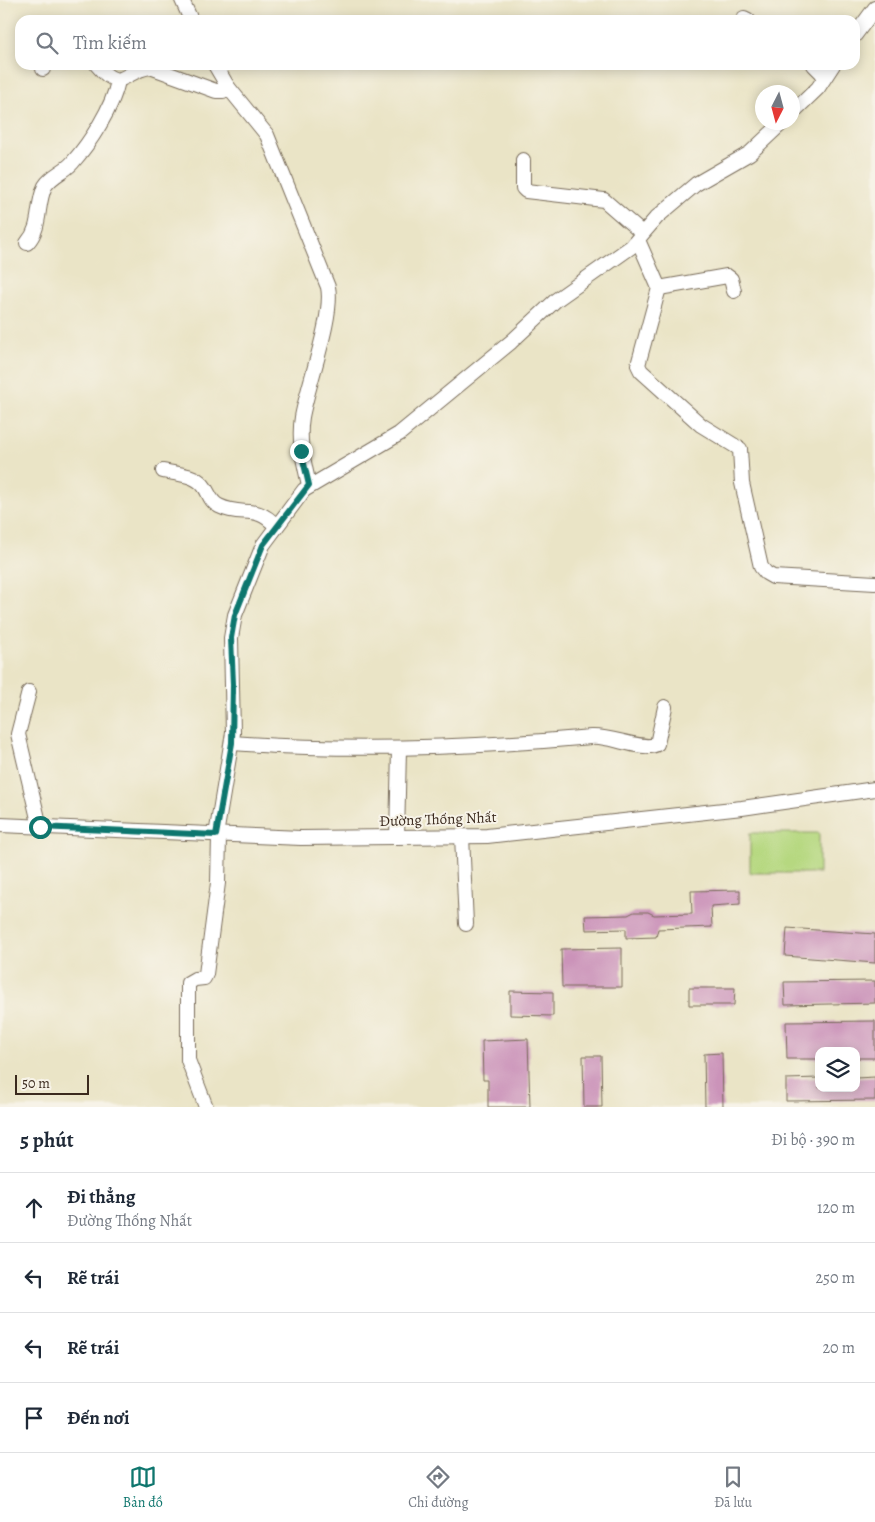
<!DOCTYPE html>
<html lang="vi">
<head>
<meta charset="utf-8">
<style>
	:root { --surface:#fff; --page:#f6f6f7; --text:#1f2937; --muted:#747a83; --line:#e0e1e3; --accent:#0f766e }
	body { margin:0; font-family:Alegreya,serif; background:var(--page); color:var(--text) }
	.controls { position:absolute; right:15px; bottom:15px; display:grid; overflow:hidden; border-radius:10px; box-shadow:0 2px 12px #0003 }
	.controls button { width:45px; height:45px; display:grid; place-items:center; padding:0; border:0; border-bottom:1px solid var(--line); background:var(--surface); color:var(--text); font:25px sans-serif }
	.compass { position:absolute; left:755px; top:85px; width:45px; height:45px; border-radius:50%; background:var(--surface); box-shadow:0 2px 12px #0003; rotate:186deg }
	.scale { position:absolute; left:15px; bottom:12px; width:74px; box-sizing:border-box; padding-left:5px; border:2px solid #3b2a1e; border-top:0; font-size:14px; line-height:18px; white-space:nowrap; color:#3b2a1e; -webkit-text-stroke:4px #f7f3e8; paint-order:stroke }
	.stop { position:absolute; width:15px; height:15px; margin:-11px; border:4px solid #0f766e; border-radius:50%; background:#fff }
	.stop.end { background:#0f766e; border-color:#fff; box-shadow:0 1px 5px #0008 }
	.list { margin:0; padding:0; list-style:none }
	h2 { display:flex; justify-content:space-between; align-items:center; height:65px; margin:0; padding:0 20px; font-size:21px }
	h2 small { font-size:16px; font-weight:400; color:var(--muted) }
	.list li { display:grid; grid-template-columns:32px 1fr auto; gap:15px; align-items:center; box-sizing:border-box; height:70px; padding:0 20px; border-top:1px solid var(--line) }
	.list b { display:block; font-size:19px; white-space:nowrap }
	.list p { margin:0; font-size:16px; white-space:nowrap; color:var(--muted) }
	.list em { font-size:16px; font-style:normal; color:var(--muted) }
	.icon { flex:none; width:28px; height:28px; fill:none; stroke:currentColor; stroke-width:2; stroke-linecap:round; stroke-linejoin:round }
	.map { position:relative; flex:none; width:875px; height:1107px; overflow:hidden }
	.search { position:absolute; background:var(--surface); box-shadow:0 2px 12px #0003; left:15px; right:15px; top:15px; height:55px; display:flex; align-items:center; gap:12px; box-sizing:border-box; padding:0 18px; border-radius:15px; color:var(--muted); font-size:19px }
	.sheet { height:345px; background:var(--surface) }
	nav { display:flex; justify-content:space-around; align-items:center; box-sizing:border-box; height:70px; border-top:1px solid var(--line); background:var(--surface); font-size:14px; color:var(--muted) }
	nav a { display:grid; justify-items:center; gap:2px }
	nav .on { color:var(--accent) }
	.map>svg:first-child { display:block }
	.green { fill:#b6d880; stroke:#78814f }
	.building { fill:#cb93b9 }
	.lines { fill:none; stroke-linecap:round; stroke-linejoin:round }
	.minor-casing { stroke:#786b59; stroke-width:16 }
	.minor { stroke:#fff; stroke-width:14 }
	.route { stroke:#0f766e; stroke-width:6 }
	.labels { text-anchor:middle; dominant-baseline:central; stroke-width:4; stroke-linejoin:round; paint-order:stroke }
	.street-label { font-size:15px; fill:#3b2a1e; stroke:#f7f3e8 }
</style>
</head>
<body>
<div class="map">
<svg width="875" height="1107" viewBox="0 0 875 1107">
	<rect width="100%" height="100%" fill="#f7f3e8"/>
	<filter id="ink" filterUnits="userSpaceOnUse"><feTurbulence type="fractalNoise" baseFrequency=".02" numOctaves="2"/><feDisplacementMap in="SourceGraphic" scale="10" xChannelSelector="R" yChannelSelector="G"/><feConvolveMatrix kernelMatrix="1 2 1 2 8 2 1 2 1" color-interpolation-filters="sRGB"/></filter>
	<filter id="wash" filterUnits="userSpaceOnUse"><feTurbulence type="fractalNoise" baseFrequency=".0096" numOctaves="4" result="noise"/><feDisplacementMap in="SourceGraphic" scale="20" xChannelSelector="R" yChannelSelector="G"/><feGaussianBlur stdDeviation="1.12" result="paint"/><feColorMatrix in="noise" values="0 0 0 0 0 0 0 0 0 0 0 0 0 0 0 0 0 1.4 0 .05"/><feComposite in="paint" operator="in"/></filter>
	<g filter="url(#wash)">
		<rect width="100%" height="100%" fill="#eae4c6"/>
		<!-- green -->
		<rect class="green" x="750" y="833" width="69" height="40"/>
		<g id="blocks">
			<!-- building -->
			<g class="building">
				<polygon points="740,890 740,904 711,906 712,927 658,929 656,937 626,938 626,929 586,930 585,916 628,915 634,912 648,912 654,915 692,914 691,891"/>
				<polygon points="787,928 875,934 875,963 785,956"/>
				<polygon points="622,948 622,987 562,987 561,949"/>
				<polygon points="875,981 875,1003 785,1005 784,982"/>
				<polygon points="689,988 735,988 734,1005 689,1005"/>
				<polygon points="510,991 553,992 553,1016 510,1015"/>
				<polygon points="875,1021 875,1058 856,1058 856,1051 819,1051 819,1059 787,1059 786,1022"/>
				<polygon points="528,1039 530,1107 488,1107 488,1080 483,1080 482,1041"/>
				<polygon points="722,1053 723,1107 705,1107 704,1054"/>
				<polygon points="583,1056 601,1056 602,1107 584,1107"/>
				<polygon points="875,1077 875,1100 786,1101 786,1079 819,1078 819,1088 856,1088 856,1078"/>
			</g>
		</g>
	</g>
	<g filter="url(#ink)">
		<use href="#blocks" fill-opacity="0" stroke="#786b59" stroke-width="1"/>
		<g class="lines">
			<!-- minor casing -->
			<g class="minor-casing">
				<g id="minor">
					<polyline points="182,0 191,20"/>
					<polyline points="744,18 748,20"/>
					<polyline points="855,35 875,8"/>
					<path d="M 97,65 C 121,94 123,71 150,67 L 216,91 L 223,91 L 228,87"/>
					<path d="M 215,65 L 228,87 L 267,135 L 328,287 C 334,315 308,384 302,417 C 298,441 304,463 309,485"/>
					<polyline points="814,65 825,76"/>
					<polyline points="43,69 43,65"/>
					<polyline points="792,113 818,88 833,65"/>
					<polyline points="523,160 523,188 526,191 604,200 642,233"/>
					<polyline points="638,240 659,288 638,365 641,371 701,425 740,449 742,483 761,567 766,573 773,577 875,583"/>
					<path d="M 27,243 C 42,227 36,205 45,186 C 52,175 64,172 72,163 C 90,143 113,107 118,81"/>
					<polyline points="659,288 727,276 731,279 734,291"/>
					<path d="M 163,471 C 176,474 194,474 203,485 C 210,493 209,501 219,506 C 243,518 255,503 276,526"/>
					<polyline points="29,692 18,734 40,827"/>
					<path d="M 232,743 C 352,752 471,748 591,737 C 611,735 643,752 657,744 L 665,707"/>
					<polyline points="0,825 301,838 487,836 742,808 875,789"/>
					<polyline points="216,835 233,733 231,638 235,615 263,545 304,490 399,434 511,342 556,300 631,247 657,217 696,184 750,153 783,122"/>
					<polyline points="462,836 466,924"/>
					<polyline points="397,837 399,749"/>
					<polyline points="206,1107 188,1060 188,983 195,979 204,978 206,974 218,883 219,836"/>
				</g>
			</g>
			<!-- minor -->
			<use href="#minor" class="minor"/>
		</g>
	</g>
	<g class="lines" filter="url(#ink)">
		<!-- route -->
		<polyline class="route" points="40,827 216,835 232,743 233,684 231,638 235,615 263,545 309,485 301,451"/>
	</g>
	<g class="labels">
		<!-- street labels -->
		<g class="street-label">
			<text transform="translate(438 819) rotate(-2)">Đường Thống Nhất</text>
		</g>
	</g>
</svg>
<div class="controls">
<button><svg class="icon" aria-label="layers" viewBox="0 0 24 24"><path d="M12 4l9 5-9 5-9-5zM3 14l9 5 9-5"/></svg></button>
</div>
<svg class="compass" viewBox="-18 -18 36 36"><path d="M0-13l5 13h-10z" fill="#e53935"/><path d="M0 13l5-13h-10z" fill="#747a83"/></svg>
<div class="scale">50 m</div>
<div class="stop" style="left:40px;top:827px"></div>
<div class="stop end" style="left:301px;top:451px"></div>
<div class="search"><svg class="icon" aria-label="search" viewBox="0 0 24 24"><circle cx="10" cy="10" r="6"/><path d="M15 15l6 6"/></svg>Tìm kiếm</div>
</div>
<section class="sheet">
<h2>5 phút<small>Đi bộ · 390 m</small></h2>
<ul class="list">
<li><svg class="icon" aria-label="ahead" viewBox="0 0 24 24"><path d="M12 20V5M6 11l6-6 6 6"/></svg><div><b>Đi thẳng</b><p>Đường Thống Nhất</p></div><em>120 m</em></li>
<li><svg class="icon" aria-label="left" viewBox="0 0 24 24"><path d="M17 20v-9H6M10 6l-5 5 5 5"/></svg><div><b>Rẽ trái</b></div><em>250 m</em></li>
<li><svg class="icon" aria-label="left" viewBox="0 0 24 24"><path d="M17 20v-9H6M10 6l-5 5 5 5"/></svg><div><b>Rẽ trái</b></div><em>20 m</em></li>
<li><svg class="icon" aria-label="arrive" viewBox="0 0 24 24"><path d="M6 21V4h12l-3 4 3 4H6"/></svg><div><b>Đến nơi</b></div></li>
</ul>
</section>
<nav>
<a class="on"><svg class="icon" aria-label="map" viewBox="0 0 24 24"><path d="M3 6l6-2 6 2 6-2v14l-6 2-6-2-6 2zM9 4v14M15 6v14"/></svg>Bản đồ</a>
<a><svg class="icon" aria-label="directions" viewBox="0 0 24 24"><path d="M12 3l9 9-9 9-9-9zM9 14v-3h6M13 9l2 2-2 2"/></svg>Chỉ đường</a>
<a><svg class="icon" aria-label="saved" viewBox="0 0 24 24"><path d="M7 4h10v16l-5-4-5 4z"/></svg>Đã lưu</a>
</nav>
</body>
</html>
